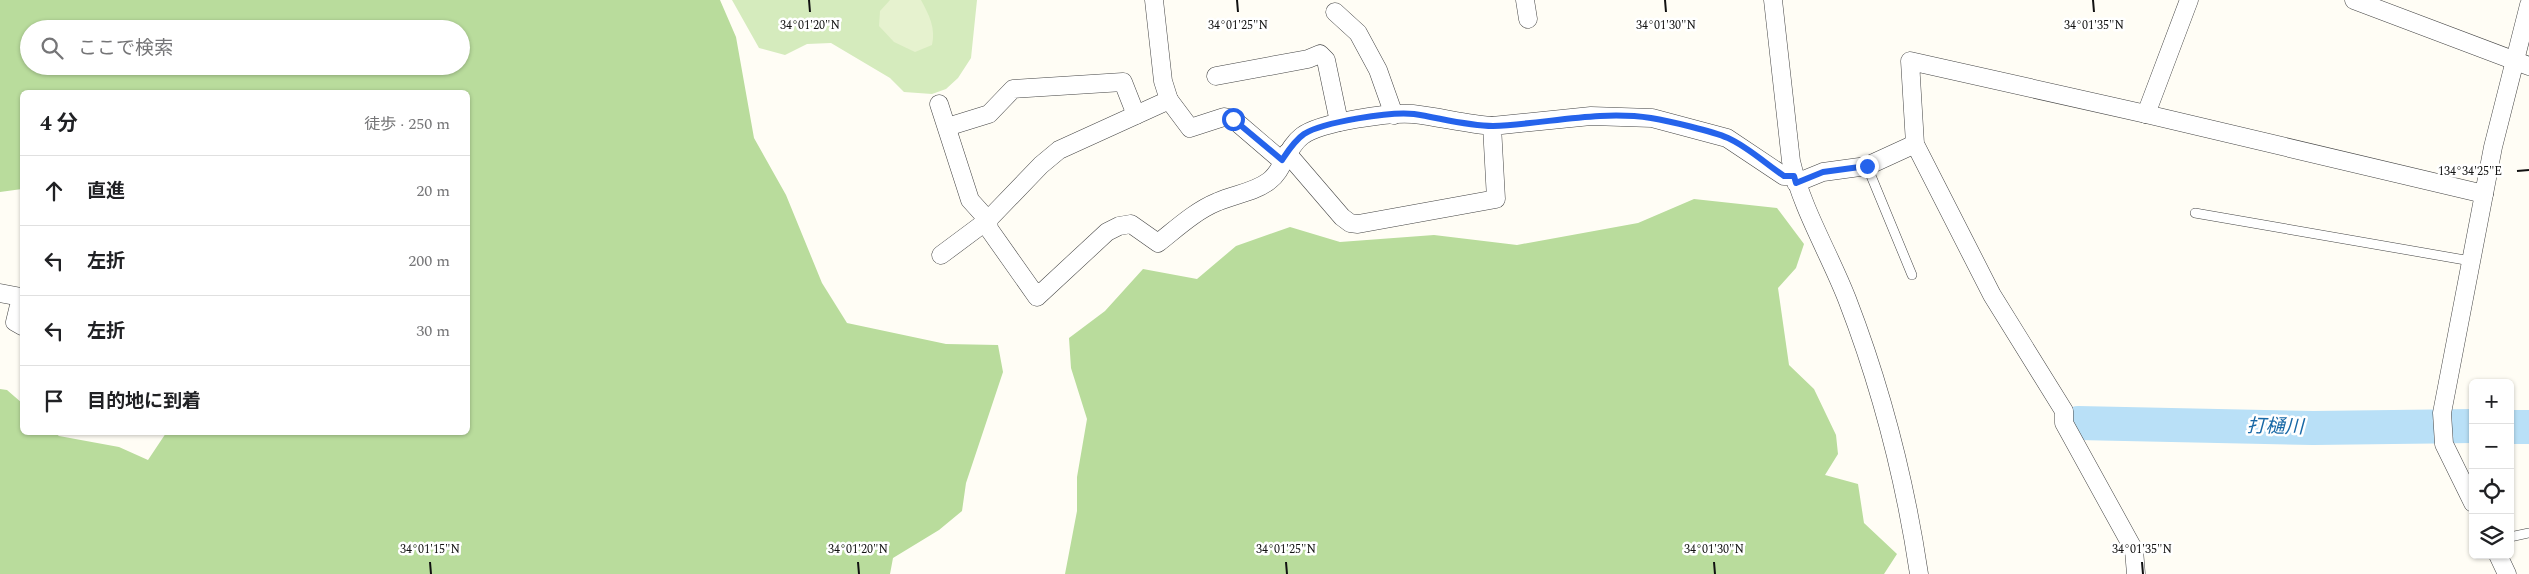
<!DOCTYPE html>
<html lang="ja">
<head>
<meta charset="utf-8">
<style>
	:root { --surface:#fff; --page:#f6f6f6; --text:#202124; --muted:#757577; --line:#e0e0e0 }
	body { margin:0; font-family:Spectral,"Noto Sans JP",serif; background:var(--page); color:var(--text) }
	.controls { position:absolute; right:15px; bottom:15px; display:grid; overflow:hidden; border-radius:8px; box-shadow:0 1px 4px #0004 }
	.controls button { width:45px; height:45px; display:grid; place-items:center; padding:0; border:0; border-bottom:1px solid var(--line); background:var(--surface); color:var(--text); font:25px sans-serif }
	.stop { position:absolute; width:15px; height:15px; margin:-11px; border:4px solid #2563eb; border-radius:50%; background:#fff }
	.stop.end { background:#2563eb; border-color:#fff; box-shadow:0 1px 5px #0008 }
	.list { margin:0; padding:0; list-style:none }
	h2 { display:flex; justify-content:space-between; align-items:center; height:65px; margin:0; padding:0 20px; font-size:21px }
	h2 small { font-size:16px; font-weight:400; color:var(--muted) }
	.list li { display:grid; grid-template-columns:32px 1fr auto; gap:15px; align-items:center; box-sizing:border-box; height:70px; padding:0 20px; border-top:1px solid var(--line) }
	.list b { display:block; font-size:19px; white-space:nowrap }
	.list em { font-size:16px; font-style:normal; color:var(--muted) }
	.icon { flex:none; width:28px; height:28px; fill:none; stroke:currentColor; stroke-width:2; stroke-linecap:round; stroke-linejoin:round }
	.map { position:relative; flex:none; width:2529px; height:574px; overflow:hidden }
	.search { position:absolute; background:var(--surface); box-shadow:0 1px 4px #0004; left:20px; top:20px; width:450px; height:55px; display:flex; align-items:center; gap:12px; box-sizing:border-box; padding:0 18px; border-radius:28px; color:var(--muted); font-size:19px }
	.panel { position:absolute; background:var(--surface); box-shadow:0 1px 4px #0004; left:20px; top:90px; width:450px; height:345px; border-radius:8px }
	.map>svg:first-child { display:block }
	.green { fill:#d5ebbd }
	.forest { fill:#b9dc9c; fill-rule:evenodd }
	.pitch { fill:#e6f2cf }
	.lines { fill:none; stroke-linecap:round; stroke-linejoin:round }
	.river { stroke:#b9e0f7; stroke-width:34 }
	.lane-casing { stroke:#444; stroke-width:10 }
	.street-casing { stroke:#444; stroke-width:19 }
	.lane { stroke:#fff; stroke-width:9 }
	.street { stroke:#fff; stroke-width:18 }
	.route { stroke:#2563eb; stroke-width:6 }
	.ticks { fill:none; stroke:#111; stroke-width:2 }
	.labels { text-anchor:middle; dominant-baseline:central; stroke-width:5; stroke-linejoin:round; paint-order:stroke }
	.water-label { font-size:19px; font-style:italic; fill:#1768a6; stroke:#fff }
	.ticks-label { font-size:12px; text-anchor:middle; fill:#111; stroke:#fff; stroke-width:5; stroke-linejoin:round; paint-order:stroke }
</style>
</head>
<body>
<div class="map">
<svg width="2529" height="574" viewBox="0 0 2529 574">
	<rect width="100%" height="100%" fill="#fffdf5"/>
	<!-- green -->
	<polygon class="green" points="732,0 977,0 971,58 958,78 946,89 932,94 904,92 890,78 831,43 807,44 785,55 759,48"/>
	<!-- forest -->
	<g class="forest">
		<path d="M 0,0 L 720,0 L 736,37 L 754,138 L 786,195 L 822,283 L 847,323 L 946,344 L 998,345 L 1003,372 L 966,483 L 962,511 L 939,530 L 893,558 L 890,574 L 0,574 L 0,389 L 7,390 L 22,403 L 22,432 L 55,433 L 59,436 L 119,447 L 148,460 L 166,433 L 468,432 L 468,92 L 22,92 L 22,189 L 0,192 ZM 29,29 L 461,29 L 461,66 L 29,66 Z"/>
		<polygon points="1694,199 1777,208 1804,244 1796,268 1778,288 1789,365 1814,389 1836,435 1838,454 1825,475 1858,484 1864,523 1897,554 1884,574 1065,574 1077,511 1077,477 1087,419 1071,368 1069,338 1105,311 1143,269 1197,279 1236,246 1290,227 1340,242 1434,235 1517,245 1638,223"/>
	</g>
	<!-- pitch -->
	<path class="pitch" d="M 890,0 L 921,0 C 929,15 936,28 932,45 L 915,52 L 894,42 L 879,26 L 880,11 Z"/>
	<g class="lines">
		<!-- river -->
		<g class="river">
			<polyline points="2078,423 2313,428 2473,426"/>
			<polyline points="2510,427 2529,427"/>
		</g>
		<!-- lane casing -->
		<g class="lane-casing">
			<g id="lane">
				<polyline points="1867,166 1912,275"/>
				<polyline points="2195,213 2471,261"/>
				<polyline points="2510,537 2529,533"/>
			</g>
		</g>
		<!-- street casing -->
		<g class="street-casing">
			<g id="street">
				<polyline points="1525,0 1528,19"/>
				<path d="M 1773,0 L 1791,161 C 1802,209 1829,253 1847,299 C 1881,387 1905,480 1919,574"/>
				<polyline points="2354,0 2529,66"/>
				<polyline points="1335,12 1358,33 1378,70 1394,115"/>
				<polyline points="1216,76 1308,59 1320,54 1326,60 1339,122"/>
				<polyline points="1169,100 1190,128 1224,117 1233,119 1282,161"/>
				<path d="M 939,104 L 970,200 L 988,220 L 989,229 L 1037,297 L 1107,232 L 1119,226 L 1131,224 L 1158,243 C 1176,229 1195,211 1217,202 C 1234,194 1253,193 1269,181 C 1284,170 1286,148 1302,136 C 1320,122 1391,112 1413,114 C 1440,117 1466,124 1492,126"/>
				<polyline points="2146,114 2189,0"/>
				<polyline points="947,127 989,114 1013,89 1123,82 1136,115 1169,100 1163,81 1154,0"/>
				<polyline points="1287,153 1342,217 1350,223 1358,224 1496,199 1492,126 1591,116 1652,118 1727,138 1784,176 1794,176"/>
				<polyline points="1796,183 1823,172 1867,166 1915,144"/>
				<polyline points="941,255 988,220 1041,165 1059,150 1136,115"/>
				<polyline points="0,293 21,297 15,322 22,326"/>
				<polyline points="2473,503 2444,444 2442,413 2493,147 2529,5"/>
				<polyline points="2498,555 2507,574"/>
				<polyline points="2136,574 2134,550 2064,423 2064,411 1992,295 1915,144 1910,61 2146,114 2484,194"/>
			</g>
		</g>
		<!-- lane -->
		<use href="#lane" class="lane"/>
		<!-- street -->
		<use href="#street" class="street"/>
	</g>
	<g class="lines">
		<!-- route -->
		<path class="route" d="M 1233,119 L 1282,160 C 1288,151 1294,141 1304,134 C 1323,122 1392,111 1414,114 C 1440,118 1467,126 1493,126 C 1546,124 1598,110 1651,118 C 1669,121 1712,131 1728,138 C 1748,147 1766,164 1784,176 L 1794,176 L 1796,183 L 1823,172 L 1867,166"/>
	</g>
	<!-- ticks -->
	<path class="ticks" d="M 809,0 L 810,12M 1237,0 L 1238,12M 1665,0 L 1666,12M 2093,0 L 2094,12M 2517,171 L 2529,170M 430,562 L 431,574M 858,562 L 859,574M 1286,562 L 1287,574M 1714,562 L 1715,574M 2142,562 L 2143,574"/>
	<g class="labels">
		<!-- water labels -->
		<g class="water-label">
			<text transform="translate(2275 427) rotate(1)">打樋川</text>
		</g>
	</g>
	<g class="ticks-label">
		<text x="810" y="29">34°01'20"N</text>
		<text x="1238" y="29">34°01'25"N</text>
		<text x="1666" y="29">34°01'30"N</text>
		<text x="2094" y="29">34°01'35"N</text>
		<text x="2470" y="175">134°34'25"E</text>
		<text x="430" y="553">34°01'15"N</text>
		<text x="858" y="553">34°01'20"N</text>
		<text x="1286" y="553">34°01'25"N</text>
		<text x="1714" y="553">34°01'30"N</text>
		<text x="2142" y="553">34°01'35"N</text>
	</g>
</svg>
<div class="controls">
<button>+</button>
<button>−</button>
<button><svg class="icon" aria-label="locate" viewBox="0 0 24 24"><circle cx="12" cy="12" r="6"/><path d="M12 2v4M12 18v4M2 12h4M18 12h4"/></svg></button>
<button><svg class="icon" aria-label="layers" viewBox="0 0 24 24"><path d="M12 4l9 5-9 5-9-5zM3 14l9 5 9-5"/></svg></button>
</div>
<div class="stop" style="left:1233px;top:119px"></div>
<div class="stop end" style="left:1867px;top:166px"></div>
<div class="search"><svg class="icon" aria-label="search" viewBox="0 0 24 24"><circle cx="10" cy="10" r="6"/><path d="M15 15l6 6"/></svg>ここで検索</div>
<section class="panel">
<h2>4 分<small>徒歩 · 250 m</small></h2>
<ul class="list">
<li><svg class="icon" aria-label="ahead" viewBox="0 0 24 24"><path d="M12 20V5M6 11l6-6 6 6"/></svg><div><b>直進</b></div><em>20 m</em></li>
<li><svg class="icon" aria-label="left" viewBox="0 0 24 24"><path d="M17 20v-9H6M10 6l-5 5 5 5"/></svg><div><b>左折</b></div><em>200 m</em></li>
<li><svg class="icon" aria-label="left" viewBox="0 0 24 24"><path d="M17 20v-9H6M10 6l-5 5 5 5"/></svg><div><b>左折</b></div><em>30 m</em></li>
<li><svg class="icon" aria-label="arrive" viewBox="0 0 24 24"><path d="M6 21V4h12l-3 4 3 4H6"/></svg><div><b>目的地に到着</b></div></li>
</ul>
</section>
</div>
</body>
</html>
